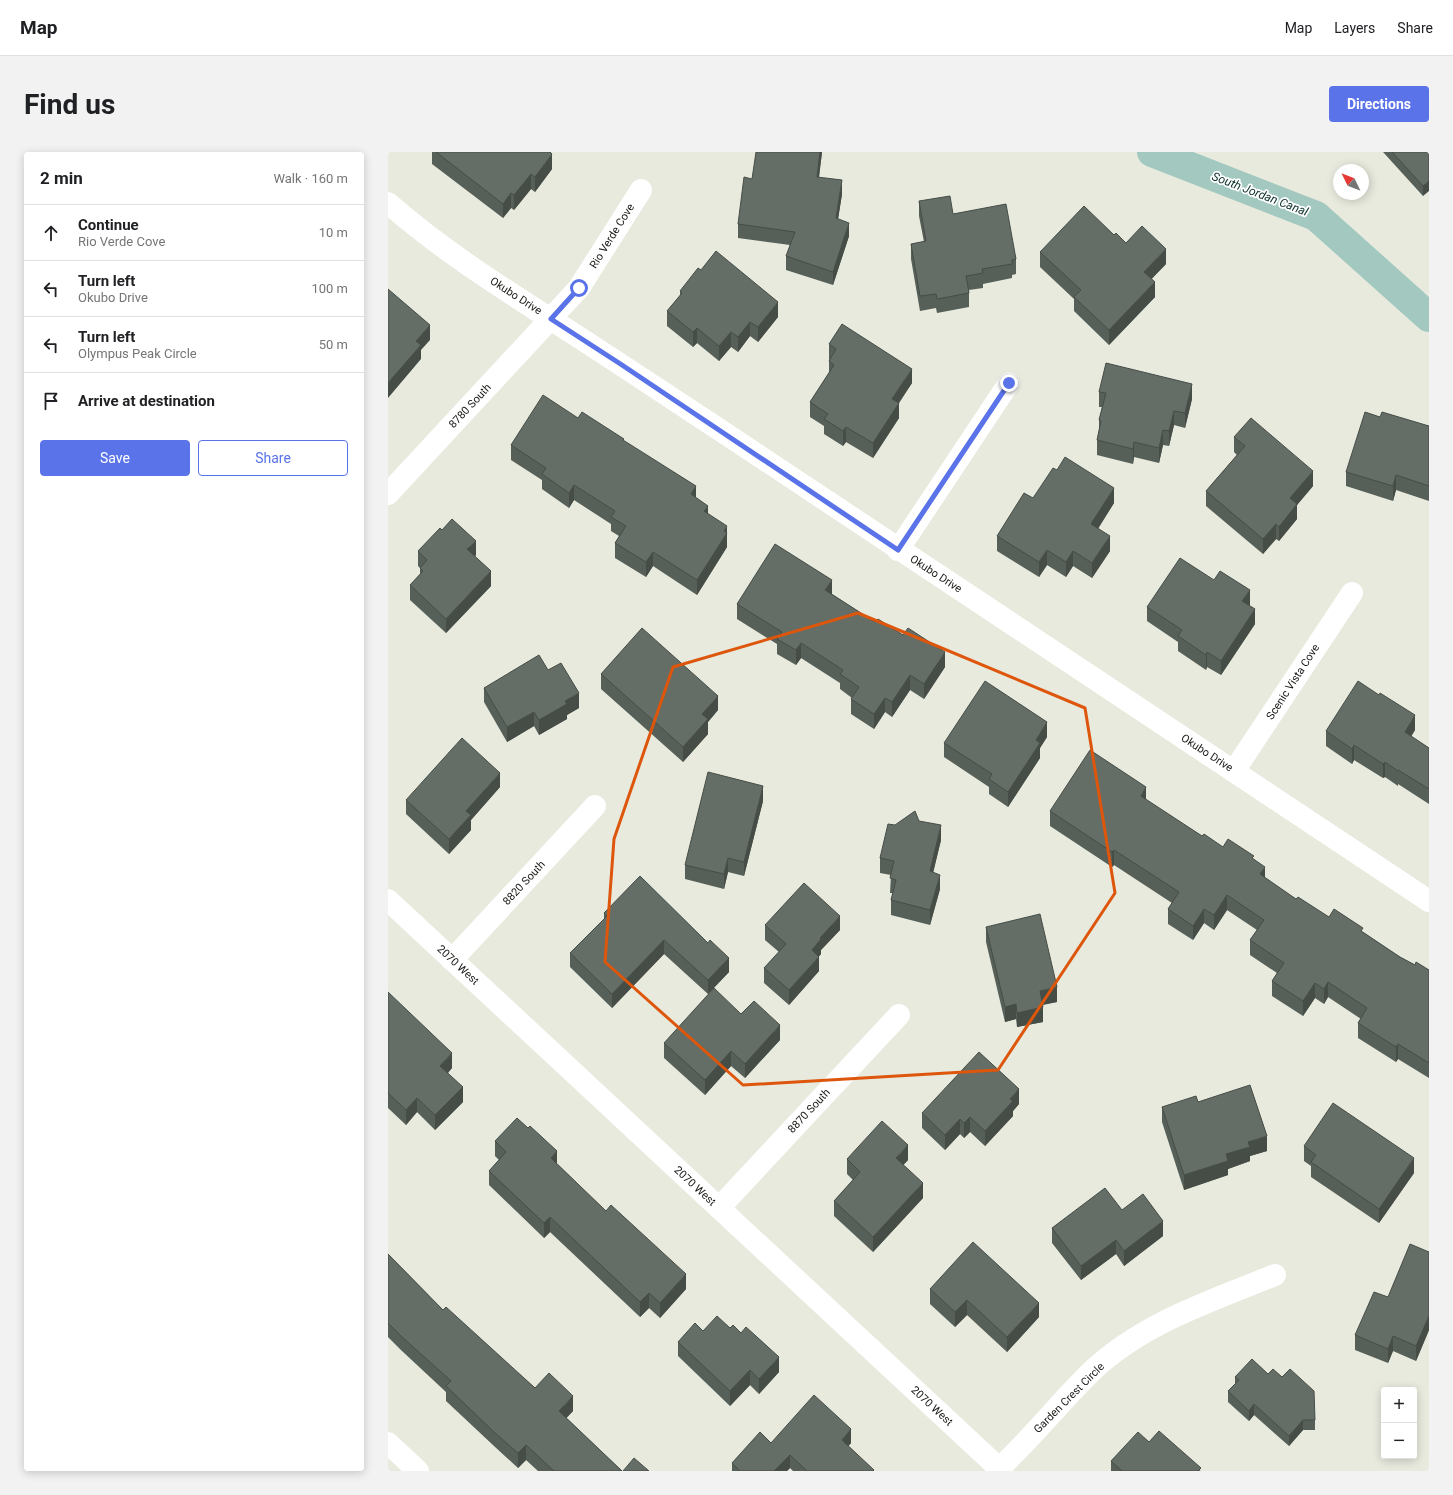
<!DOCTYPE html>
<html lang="en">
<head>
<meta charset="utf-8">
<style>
	:root { --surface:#fff; --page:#f2f2f2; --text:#202124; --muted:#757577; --line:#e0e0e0; --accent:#5b73e9 }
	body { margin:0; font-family:Roboto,sans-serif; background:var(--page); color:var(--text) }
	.controls { position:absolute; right:12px; bottom:12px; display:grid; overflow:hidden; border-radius:4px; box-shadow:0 2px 10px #0003 }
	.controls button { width:36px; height:36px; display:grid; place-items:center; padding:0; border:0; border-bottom:1px solid var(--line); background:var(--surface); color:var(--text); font:20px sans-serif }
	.compass { position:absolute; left:945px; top:12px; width:36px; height:36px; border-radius:50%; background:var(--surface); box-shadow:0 2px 10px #0003; rotate:313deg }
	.stop { position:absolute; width:12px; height:12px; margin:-9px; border:3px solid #5b73e9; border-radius:50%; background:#fff }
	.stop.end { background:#5b73e9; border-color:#fff; box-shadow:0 1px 4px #0008 }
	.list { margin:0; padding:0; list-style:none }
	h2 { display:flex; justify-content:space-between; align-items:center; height:52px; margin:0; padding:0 16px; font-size:17px }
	h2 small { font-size:13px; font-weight:400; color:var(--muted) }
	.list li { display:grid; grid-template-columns:26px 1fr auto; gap:12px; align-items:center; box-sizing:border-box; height:56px; padding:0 16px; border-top:1px solid var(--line) }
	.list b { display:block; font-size:15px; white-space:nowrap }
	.list p { margin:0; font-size:13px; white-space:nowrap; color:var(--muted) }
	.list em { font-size:13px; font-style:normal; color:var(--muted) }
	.actions { display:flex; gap:8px; padding:12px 16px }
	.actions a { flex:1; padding:9px 0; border:1px solid var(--accent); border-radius:4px; text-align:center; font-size:14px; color:var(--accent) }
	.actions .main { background:var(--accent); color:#fff }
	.icon { flex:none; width:22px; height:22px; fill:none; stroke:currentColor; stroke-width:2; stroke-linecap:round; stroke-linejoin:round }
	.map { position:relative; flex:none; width:1041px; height:1319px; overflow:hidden; border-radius:4px }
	header { display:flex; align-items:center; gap:24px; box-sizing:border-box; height:56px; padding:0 20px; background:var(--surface); border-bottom:1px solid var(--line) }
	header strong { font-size:19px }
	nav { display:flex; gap:22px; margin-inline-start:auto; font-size:14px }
	.intro { display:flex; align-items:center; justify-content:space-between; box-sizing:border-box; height:96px; padding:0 24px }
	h1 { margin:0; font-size:28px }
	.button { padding:10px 18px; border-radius:4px; background:var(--accent); color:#fff; font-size:14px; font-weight:700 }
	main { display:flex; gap:24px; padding:0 24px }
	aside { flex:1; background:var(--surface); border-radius:4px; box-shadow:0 2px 10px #0003 }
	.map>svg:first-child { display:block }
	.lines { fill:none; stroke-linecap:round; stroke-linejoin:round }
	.canal { stroke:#a2c8c0; stroke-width:30 }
	.street { stroke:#fff; stroke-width:22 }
	.wall { fill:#565f58 }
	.shaded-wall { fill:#464d47 }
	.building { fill:#646e66; stroke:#464d47 }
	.route { stroke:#5b73e9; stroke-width:5 }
	.marked { fill:none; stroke:#de560c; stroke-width:3; stroke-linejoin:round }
	.labels { text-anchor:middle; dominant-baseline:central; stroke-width:3.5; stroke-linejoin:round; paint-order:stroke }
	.street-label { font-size:11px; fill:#181915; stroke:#fff }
	.water-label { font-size:12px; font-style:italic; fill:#0c302b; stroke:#fff }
</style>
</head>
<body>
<header>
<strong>Map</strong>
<nav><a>Map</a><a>Layers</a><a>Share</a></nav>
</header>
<div class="intro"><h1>Find us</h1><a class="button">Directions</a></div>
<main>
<aside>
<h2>2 min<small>Walk · 160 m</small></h2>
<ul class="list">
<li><svg class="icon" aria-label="ahead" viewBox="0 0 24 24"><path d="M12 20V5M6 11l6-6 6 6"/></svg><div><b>Continue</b><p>Rio Verde Cove</p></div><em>10 m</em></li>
<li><svg class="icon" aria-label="left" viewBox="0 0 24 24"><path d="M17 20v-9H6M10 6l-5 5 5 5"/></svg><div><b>Turn left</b><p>Okubo Drive</p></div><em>100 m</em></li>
<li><svg class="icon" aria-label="left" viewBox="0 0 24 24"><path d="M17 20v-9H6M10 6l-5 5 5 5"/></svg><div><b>Turn left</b><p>Olympus Peak Circle</p></div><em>50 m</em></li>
<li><svg class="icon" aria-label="arrive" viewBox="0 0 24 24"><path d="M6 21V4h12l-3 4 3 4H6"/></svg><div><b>Arrive at destination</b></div></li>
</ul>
<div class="actions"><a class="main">Save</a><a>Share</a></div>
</aside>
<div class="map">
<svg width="1041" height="1319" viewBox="0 0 1041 1319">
	<rect width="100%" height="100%" fill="#e7eadd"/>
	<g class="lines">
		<!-- canal -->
		<polyline class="canal" points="764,0 928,64 1041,165"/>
		<!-- street -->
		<g class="street">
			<path d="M 0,51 C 50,95 108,132 164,168 C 222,205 280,244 338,282 C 572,438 807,592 1041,749"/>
			<polyline points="0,342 191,136 253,38"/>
			<polyline points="510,398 621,231"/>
			<polyline points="846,619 964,441"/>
			<polyline points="0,748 614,1319"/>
			<polyline points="64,808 207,654"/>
			<polyline points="331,1056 511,863"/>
			<polyline points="0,1291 30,1319"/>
			<path d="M 608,1319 C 642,1289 670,1252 703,1220 C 754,1171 823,1149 887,1123"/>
		</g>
	</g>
	<!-- wall -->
	<g class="wall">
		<polygon points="44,0 48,0 164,17 147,40 143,37 126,58 123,56 115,66 44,12"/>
		<polygon points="434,0 431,26 454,42 450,67 461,84 445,133 398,118 398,104 402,93 350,86 350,72 364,27"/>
		<polygon points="995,0 1041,0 1035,44"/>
		<polygon points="531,49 565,62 628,107 628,122 624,123 624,126 595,132 595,136 581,138 581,155 549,161 548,156 532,159 523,107 523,92 536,90 531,64"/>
		<polygon points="726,83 738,91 778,112 763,127 767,145 721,193 686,159 686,147 652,115 652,100"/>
		<polygon points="292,139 390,165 370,190 362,184 350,200 343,195 331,209 309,191 305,195 279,174 279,159 292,144"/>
		<polygon points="441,192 524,231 510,251 511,266 485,306 458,290 455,294 436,282 436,274 422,265 422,250 441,221 441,209 442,208 441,207"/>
		<polygon points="711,240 804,247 797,276 786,273 781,294 775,293 771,311 746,305 745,312 709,303 709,288 711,278 711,268 714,255 711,255"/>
		<polygon points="992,265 1041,274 1041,349 1008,338 1005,349 958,334 958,320"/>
		<polygon points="190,266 236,289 308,346 320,362 339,389 339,395 309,443 265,414 258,425 227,406 227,391 231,384 223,379 223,372 186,348 181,356 154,337 154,328 123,308 123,293"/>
		<polygon points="846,285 925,334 909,353 909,367 891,389 888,387 875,402 818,354 818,339 849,303 846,300"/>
		<polygon points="669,318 726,351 710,377 722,399 704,426 685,414 678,425 659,413 651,425 609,399 609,384 645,346"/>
		<polygon points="30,399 88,403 87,404 103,434 58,481 22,448 22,433 32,423 32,416 30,414"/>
		<polygon points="444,442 487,470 557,515 536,547 522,538 504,565 497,560 486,577 463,562 463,547 464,546 452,537 452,531 413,506 408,513 389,502 389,492 349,467 349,452"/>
		<polygon points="862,453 861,454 867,472 833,523 819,515 818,518 790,499 790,490 759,469 759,455"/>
		<polygon points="160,518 191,556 179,563 179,567 151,583 146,574 119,590 96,550 96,536"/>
		<polygon points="213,522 330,558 320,570 320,582 295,610 213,537"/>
		<polygon points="991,543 1027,578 1023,584 1041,596 1041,652 1010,632 1010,634 997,625 995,626 966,608 964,612 938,594 938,579"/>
		<polygon points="659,585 652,596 652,606 620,655 601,642 601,635 556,605 556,591"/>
		<polygon points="112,635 83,668 83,678 61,702 18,662 18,648"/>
		<polygon points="758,648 814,684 835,695 866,707 877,726 908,747 941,765 975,780 1012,805 1027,813 1041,818 1041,926 1010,907 1008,910 970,886 970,871 973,867 940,845 936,852 927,846 915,864 884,844 884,829 889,821 862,803 862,788 869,778 839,758 826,778 816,771 805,788 780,772 780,757 784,751 726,713 724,715 662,674 662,659"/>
		<polygon points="375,649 356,724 340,720 336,737 297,727 297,713"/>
		<polygon points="531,669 553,688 545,720 552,737 542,773 503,763 503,748 505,741 502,741 503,723 492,721 492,706 507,673"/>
		<polygon points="216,761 320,791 341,820 320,842 276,802 224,856 182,815 182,801 216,767"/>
		<polygon points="377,773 452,778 433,798 433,802 431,804 431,819 401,853 376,831 376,816 391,800 377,788"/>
		<polygon points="598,775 669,850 655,853 655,870 629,875 628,867 617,870 598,790"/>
		<polygon points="0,840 64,916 60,921 75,950 47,978 29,960 18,973 0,956"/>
		<polygon points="353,862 392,888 357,926 343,914 317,943 276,906 276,891"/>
		<polygon points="810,950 879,999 862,1004 862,1009 840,1017 840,1023 796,1038 774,970 774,955"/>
		<polygon points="631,952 625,959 625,964 597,994 582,980 576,986 572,982 557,998 534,976 534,961"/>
		<polygon points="107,989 169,1012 298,1137 272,1166 261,1156 252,1165 162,1080 156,1086 101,1033 101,1019 111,1008 107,1004"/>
		<polygon points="916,994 1026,1021 991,1071 923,1025 923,1014 916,1009"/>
		<polygon points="459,1007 520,1008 515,1013 535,1046 485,1100 446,1064 446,1049 465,1028 459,1022"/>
		<polygon points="734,1058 775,1084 736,1114 728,1102 693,1128 664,1091 664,1076"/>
		<polygon points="1041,1100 1041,1178 1028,1209 1005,1199 1000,1211 967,1198 967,1183 1000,1145"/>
		<polygon points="0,1102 55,1158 147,1236 185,1259 178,1266 234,1319 150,1319 138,1308 130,1316 106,1294 58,1249 58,1240 14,1199 0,1185"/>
		<polygon points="542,1137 651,1165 619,1200 579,1163 567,1175 542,1152"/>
		<polygon points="342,1176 391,1220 371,1242 362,1233 342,1254 290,1204 290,1190 315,1179"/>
		<polygon points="847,1225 927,1268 927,1278 915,1278 901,1294 866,1263 861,1269 840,1250 840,1239 847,1232"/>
		<polygon points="761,1290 813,1319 723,1319 723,1309"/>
		<polygon points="383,1291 463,1291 460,1294 486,1319 405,1319 402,1316 399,1319 344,1319 344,1311"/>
	</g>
	<!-- shaded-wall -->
	<g class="shaded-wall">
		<polygon points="432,0 434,0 429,39 429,25"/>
		<polygon points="164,2 164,17 147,40 147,25"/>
		<polygon points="143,22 143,37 126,58 126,43"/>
		<polygon points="454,28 454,42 448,80 448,66"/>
		<polygon points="1041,29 1041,39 1035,44 1035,34"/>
		<polygon points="123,41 123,56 115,66 115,52"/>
		<polygon points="461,71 461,84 445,133 445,120"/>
		<polygon points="778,97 778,112 756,135 756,120"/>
		<polygon points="767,130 767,145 721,193 721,178"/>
		<polygon points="390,150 390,165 370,190 370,175"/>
		<polygon points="362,170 362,184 350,200 350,185"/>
		<polygon points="42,173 42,188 33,198 33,207 0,246 0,231 28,189"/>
		<polygon points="309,176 309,191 305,195 305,180"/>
		<polygon points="343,180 343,195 331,209 331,194"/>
		<polygon points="524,217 524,231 504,262 504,247"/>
		<polygon points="804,232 804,247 797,276 797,261"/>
		<polygon points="511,251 511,266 485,306 485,291"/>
		<polygon points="786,259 786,273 781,294 781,279"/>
		<polygon points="458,275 458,290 455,294 455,279"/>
		<polygon points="775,278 775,293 771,311 771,296"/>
		<polygon points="746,290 746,305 745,312 745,297"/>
		<polygon points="925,319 925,334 909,353 909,367 891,389 891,375 902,346"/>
		<polygon points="1008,323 1008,338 1005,349 1005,334"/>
		<polygon points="186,333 186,348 181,356 181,341"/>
		<polygon points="308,334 308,349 303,342"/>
		<polygon points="726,336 726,351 703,387 703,372"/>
		<polygon points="320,354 320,368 316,359"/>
		<polygon points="888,372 888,387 875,402 875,387"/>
		<polygon points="339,374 339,395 309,443 309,428"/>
		<polygon points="722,384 722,399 704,426 704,411"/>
		<polygon points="88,389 88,403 79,412 79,397"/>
		<polygon points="659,398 659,413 651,425 651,410"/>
		<polygon points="685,399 685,414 678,425 678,410"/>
		<polygon points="265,400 265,414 258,425 258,410"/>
		<polygon points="103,419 103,434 58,481 58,467"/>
		<polygon points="444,428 444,443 437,438"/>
		<polygon points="862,438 862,453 854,464 854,449"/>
		<polygon points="867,457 867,472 833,523 833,509"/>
		<polygon points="413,491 413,506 408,513 408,498"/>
		<polygon points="557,500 557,515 536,547 536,532"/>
		<polygon points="819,500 819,515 818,518 818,503"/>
		<polygon points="522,523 522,538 504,565 504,550"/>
		<polygon points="191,541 191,556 179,563 179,567 151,583 151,568 177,549"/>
		<polygon points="330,544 330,558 320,570 320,582 295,610 295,595 314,562"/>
		<polygon points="497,546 497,560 486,577 486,562"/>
		<polygon points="146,560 146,574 119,590 119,575"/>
		<polygon points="1027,563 1027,578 1017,595 1017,580"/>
		<polygon points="659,570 659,585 652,596 652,606 620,655 620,640 648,588"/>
		<polygon points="966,593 966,608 964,612 964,597"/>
		<polygon points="997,610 997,625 995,626 995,612"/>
		<polygon points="112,621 112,635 83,668 83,678 61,702 61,687 78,659"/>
		<polygon points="375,634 375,649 356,724 356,710"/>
		<polygon points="758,635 758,650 753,644"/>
		<polygon points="553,673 553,688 542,734 542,719"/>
		<polygon points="726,698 726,713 724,715 724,700"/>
		<polygon points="340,706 340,720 336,737 336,722"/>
		<polygon points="877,715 877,729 872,722"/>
		<polygon points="552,723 552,737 542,773 542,758"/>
		<polygon points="839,743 839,758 826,778 826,763"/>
		<polygon points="816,757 816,771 805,788 805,774"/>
		<polygon points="452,764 452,778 433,798 433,802 424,813 424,798 432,786"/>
		<polygon points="276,788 276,802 224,856 224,842"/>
		<polygon points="431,805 431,819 401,853 401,838"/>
		<polygon points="341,806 341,820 320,842 320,828"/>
		<polygon points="940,830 940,845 936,852 936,837"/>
		<polygon points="927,831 927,846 915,864 915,849"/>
		<polygon points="669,835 669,850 652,853 652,839"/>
		<polygon points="628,852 628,867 617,870 617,855"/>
		<polygon points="655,855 655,870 629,875 629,861"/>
		<polygon points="392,873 392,888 357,926 357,912"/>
		<polygon points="1010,892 1010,907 1008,910 1008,895"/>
		<polygon points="343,899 343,914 317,943 317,928"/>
		<polygon points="64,901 64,916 52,929 52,914"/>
		<polygon points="75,935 75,950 47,978 47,963"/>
		<polygon points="631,937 631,952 625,959 625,964 597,994 597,979 622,947"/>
		<polygon points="29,946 29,960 18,973 18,958"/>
		<polygon points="582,965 582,980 576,986 576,971"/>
		<polygon points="572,967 572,982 557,998 557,983"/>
		<polygon points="879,984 879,999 862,1004 862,1009 840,1017 840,1023 796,1038 796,1023 838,1002 860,990"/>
		<polygon points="520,993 520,1008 508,1021 508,1006"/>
		<polygon points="169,999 169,1014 163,1006"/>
		<polygon points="1026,1006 1026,1021 991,1071 991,1057"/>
		<polygon points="535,1031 535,1046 485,1100 485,1085"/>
		<polygon points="162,1065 162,1080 156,1086 156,1071"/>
		<polygon points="775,1069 775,1084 736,1114 736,1099"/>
		<polygon points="728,1088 728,1102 693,1128 693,1114"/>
		<polygon points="298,1122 298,1137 272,1166 272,1151"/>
		<polygon points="261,1141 261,1156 252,1165 252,1150"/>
		<polygon points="579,1148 579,1163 567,1175 567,1160"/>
		<polygon points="651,1151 651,1165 619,1200 619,1185"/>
		<polygon points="1041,1164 1041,1178 1028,1209 1028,1194"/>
		<polygon points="1005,1184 1005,1199 1000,1211 1000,1197"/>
		<polygon points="391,1205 391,1220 371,1242 371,1227"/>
		<polygon points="362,1218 362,1233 342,1254 342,1239"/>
		<polygon points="185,1244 185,1259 171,1274 171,1259"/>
		<polygon points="866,1252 866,1263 861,1269 861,1259"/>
		<polygon points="915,1268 915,1278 901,1294 901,1284"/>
		<polygon points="463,1277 463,1291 454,1302 454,1288"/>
		<polygon points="138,1293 138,1308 130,1316 130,1301"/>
		<polygon points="402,1303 402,1316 399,1319 386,1319"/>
	</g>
	<!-- building -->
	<g class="building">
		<polygon points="48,0 162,0 164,2 147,25 143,22 126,43 123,41 115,52"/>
		<polygon points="368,0 432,0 429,25 454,28 448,66 461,71 445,120 398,104 407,80 350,72 356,25 364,27"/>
		<polygon points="1004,0 1041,0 1041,29 1035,34"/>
		<polygon points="562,44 565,62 618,52 628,107 624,108 624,112 594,117 595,121 578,124 581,141 549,147 548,142 532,144 523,92 538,89 531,49"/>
		<polygon points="696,54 726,83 728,81 738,91 754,74 778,97 756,120 767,130 721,178 686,145 693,138 652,100"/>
		<polygon points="328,99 390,150 370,175 362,170 350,185 343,180 331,194 309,176 305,180 279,159 294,141 292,139 310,116 313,118"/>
		<polygon points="0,137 42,173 28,189 33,193 0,231"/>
		<polygon points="454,172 524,217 504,247 511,251 485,291 458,275 455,279 436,267 440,262 422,250 446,213 441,209 448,197 441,192"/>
		<polygon points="718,211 804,232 797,261 786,259 781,279 775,278 771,296 746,290 745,297 709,288 713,269 711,268 718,241 711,240"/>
		<polygon points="155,243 190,266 194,260 236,287 235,288 308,334 303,342 320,354 316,359 339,374 336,379 339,381 309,428 265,400 258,410 227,391 238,374 223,365 227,359 186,333 181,341 154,322 158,316 123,293"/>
		<polygon points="977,260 992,265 994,260 1041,274 1041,334 1008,323 1005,334 958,320"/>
		<polygon points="863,266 925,319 902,346 909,352 891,375 888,372 875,387 818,339 857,294 846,285"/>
		<polygon points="677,305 726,336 703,372 722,384 704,411 685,399 678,410 659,398 651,410 609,384 636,341 645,346 665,316 669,318"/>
		<polygon points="64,367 88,389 79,397 103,419 58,467 22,433 35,419 32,416 39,408 30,399 52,376 54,378"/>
		<polygon points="387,392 444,428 437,438 487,470 490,467 515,483 520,476 557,500 536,532 522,523 504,550 497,546 486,562 463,547 471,535 452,522 455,518 413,491 408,498 389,487 394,480 349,452"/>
		<polygon points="792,406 826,428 832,419 862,438 854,449 867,457 833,509 819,500 818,503 790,484 794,478 759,455"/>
		<polygon points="254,476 330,544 314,562 320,567 295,595 213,522"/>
		<polygon points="151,503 160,518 173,511 191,541 177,549 179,552 151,568 146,560 119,575 96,536"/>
		<polygon points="597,529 659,570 648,588 652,591 620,640 601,627 604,622 556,591"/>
		<polygon points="970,529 991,543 992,541 1027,563 1017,580 1041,596 1041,637 1010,618 1010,619 997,610 995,612 966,593 964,597 938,579"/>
		<polygon points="74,586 112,621 78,659 83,663 61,687 18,648"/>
		<polygon points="702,598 758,635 753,644 814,684 816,682 835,695 840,687 866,704 864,706 877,715 872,722 908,747 910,745 941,765 946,757 975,776 973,779 1012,805 1027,813 1028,810 1041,818 1041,911 1010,892 1008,895 970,871 979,856 940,830 936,837 927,831 915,849 884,829 896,811 862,788 876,768 839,743 826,763 816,757 805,774 780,757 791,740 726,698 724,700 662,659"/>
		<polygon points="320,620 375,634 356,710 340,706 336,722 297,713"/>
		<polygon points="527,659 531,669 553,673 542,719 552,723 542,758 503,748 508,728 502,726 506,709 492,706 500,672 507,673"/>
		<polygon points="252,724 320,791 322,788 341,806 320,828 276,788 224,842 182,801 219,764 216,761"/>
		<polygon points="416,731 452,764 432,786 433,787 424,798 431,805 401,838 376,816 398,792 377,773"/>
		<polygon points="652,762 669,835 652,839 655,855 629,861 628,852 617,855 598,775"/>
		<polygon points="326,836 353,862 366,849 392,873 357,912 343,899 317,928 276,891"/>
		<polygon points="0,840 64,901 52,914 75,935 47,963 29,946 18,958 0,941"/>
		<polygon points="591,900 631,937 622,947 625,949 597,979 582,965 576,971 572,967 557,983 534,961"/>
		<polygon points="862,933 879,984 860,990 862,995 838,1002 840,1009 796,1023 774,955 808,944 810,950"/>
		<polygon points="945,951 1026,1006 991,1057 923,1010 928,1003 916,994"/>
		<polygon points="129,966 140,976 142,974 169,999 163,1006 218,1059 223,1053 298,1122 272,1151 261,1141 252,1150 162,1065 156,1071 101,1019 118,1000 107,989"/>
		<polygon points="494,969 520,993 508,1006 535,1031 485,1085 446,1049 472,1020 459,1007"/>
		<polygon points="717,1036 734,1058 755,1042 775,1069 736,1099 728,1088 693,1114 664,1076"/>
		<polygon points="585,1090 651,1151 619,1185 579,1148 567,1160 542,1137"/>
		<polygon points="1022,1092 1041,1100 1041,1164 1028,1194 1005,1184 1000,1197 967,1183 986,1140 1000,1145"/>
		<polygon points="0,1102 55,1158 58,1155 147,1236 161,1221 185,1244 171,1259 234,1319 166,1319 138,1293 130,1301 106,1280 58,1234 63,1229 14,1185 0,1171"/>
		<polygon points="329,1164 342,1176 345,1173 353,1181 358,1175 391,1205 371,1227 362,1218 342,1239 290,1190 307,1171 315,1179"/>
		<polygon points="864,1207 880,1222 885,1217 894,1225 902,1217 926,1239 927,1268 915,1268 901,1284 866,1252 861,1259 840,1239 851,1228 847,1225"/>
		<polygon points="426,1243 463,1277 454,1288 486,1318 485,1319 419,1319 402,1303 386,1319 352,1319 344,1311 372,1280 383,1291"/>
		<polygon points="771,1279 813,1316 810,1319 734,1319 723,1309 750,1280 761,1290"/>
		<polygon points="246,1306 261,1319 235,1319"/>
	</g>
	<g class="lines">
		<!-- route -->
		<polyline class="route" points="191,136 163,167 234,213 510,398 621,231"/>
	</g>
	<!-- marked area -->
	<path class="marked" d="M 470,461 L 697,556 L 727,741 L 610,918 L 355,933 L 217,810 L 226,687 L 285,515 Z"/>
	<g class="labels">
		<!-- street labels -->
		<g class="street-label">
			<text transform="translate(224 84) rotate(-58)">Rio Verde Cove</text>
			<text transform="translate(128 144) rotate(33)">Okubo Drive</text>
			<text transform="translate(82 254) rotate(-47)">8780 South</text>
			<text transform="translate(548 422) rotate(33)">Okubo Drive</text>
			<text transform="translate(905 530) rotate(-57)">Scenic Vista Cove</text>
			<text transform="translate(819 601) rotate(33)">Okubo Drive</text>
			<text transform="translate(136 731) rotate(-47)">8820 South</text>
			<text transform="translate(70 813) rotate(43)">2070 West</text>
			<text transform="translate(421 959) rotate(-47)">8870 South</text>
			<text transform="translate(307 1034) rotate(43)">2070 West</text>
			<text transform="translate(681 1246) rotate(-45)">Garden Crest Circle</text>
			<text transform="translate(544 1254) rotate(43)">2070 West</text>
		</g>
		<!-- water labels -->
		<g class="water-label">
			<text transform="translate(872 42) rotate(21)">South Jordan Canal</text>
		</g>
	</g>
</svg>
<div class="controls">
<button>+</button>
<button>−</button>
</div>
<svg class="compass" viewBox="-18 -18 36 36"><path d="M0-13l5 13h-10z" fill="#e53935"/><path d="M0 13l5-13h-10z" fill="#757577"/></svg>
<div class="stop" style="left:191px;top:136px"></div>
<div class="stop end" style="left:621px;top:231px"></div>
</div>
</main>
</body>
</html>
